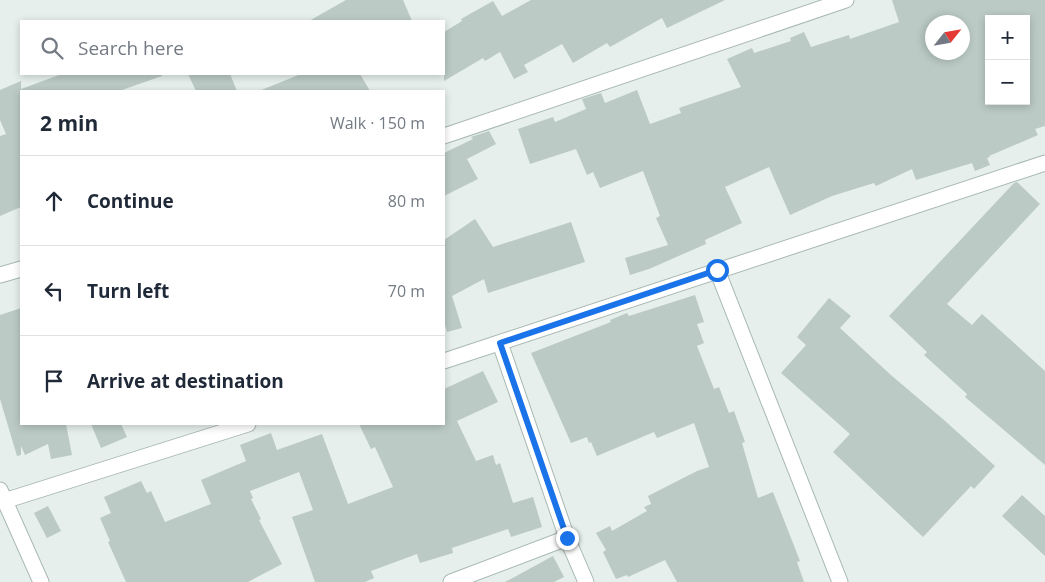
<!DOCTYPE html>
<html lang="en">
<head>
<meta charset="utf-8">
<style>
	:root { --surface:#fff; --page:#f2f2f3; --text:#1f2937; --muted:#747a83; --line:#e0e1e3 }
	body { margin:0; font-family:"Open Sans",sans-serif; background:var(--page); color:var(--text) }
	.controls { position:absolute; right:15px; top:15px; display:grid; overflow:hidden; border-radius:0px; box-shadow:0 2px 8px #0003 }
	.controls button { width:45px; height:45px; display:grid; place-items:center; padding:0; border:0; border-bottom:1px solid var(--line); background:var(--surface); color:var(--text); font:25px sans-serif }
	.compass { position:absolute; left:925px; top:15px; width:45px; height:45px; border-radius:50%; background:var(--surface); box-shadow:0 2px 8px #0003; rotate:59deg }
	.stop { position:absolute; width:15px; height:15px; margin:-11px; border:4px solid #1a73e8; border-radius:50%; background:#fff }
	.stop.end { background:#1a73e8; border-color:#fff; box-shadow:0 1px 5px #0008 }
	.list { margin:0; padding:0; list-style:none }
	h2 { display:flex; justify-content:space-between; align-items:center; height:65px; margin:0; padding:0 20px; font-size:21px }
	h2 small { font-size:16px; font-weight:400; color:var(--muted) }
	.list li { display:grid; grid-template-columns:32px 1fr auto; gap:15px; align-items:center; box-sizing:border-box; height:90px; padding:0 20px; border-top:1px solid var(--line) }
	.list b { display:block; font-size:19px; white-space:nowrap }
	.list em { font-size:16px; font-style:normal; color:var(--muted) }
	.icon { flex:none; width:28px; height:28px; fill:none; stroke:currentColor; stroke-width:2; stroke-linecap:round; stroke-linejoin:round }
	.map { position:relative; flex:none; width:1045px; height:582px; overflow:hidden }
	.search { position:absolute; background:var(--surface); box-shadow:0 2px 8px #0003; left:20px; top:20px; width:425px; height:55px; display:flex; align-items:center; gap:12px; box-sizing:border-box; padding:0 18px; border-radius:0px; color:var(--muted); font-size:19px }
	.panel { position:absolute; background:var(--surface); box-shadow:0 2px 8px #0003; left:20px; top:90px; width:425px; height:335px; border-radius:0px }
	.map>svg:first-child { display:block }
	.building { fill:#bbcac4; fill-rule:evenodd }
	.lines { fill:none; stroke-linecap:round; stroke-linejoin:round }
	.street-casing { stroke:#a8b8b2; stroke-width:17 }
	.street { stroke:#fff; stroke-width:15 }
	.route { stroke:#1a73e8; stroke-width:6 }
</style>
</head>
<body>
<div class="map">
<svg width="1045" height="582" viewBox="0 0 1045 582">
	<rect width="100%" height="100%" fill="#e6efeb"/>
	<!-- building -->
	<g class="building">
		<polygon points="346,0 403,0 412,21 309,21"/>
		<polygon points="531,0 725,0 667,28 662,18 610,47 607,43 573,63 562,44 524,65 528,72 514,79 500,52 485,61 483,58 444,81 444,32 462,21 461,19 493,1 502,16"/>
		<path d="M 892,0 L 1045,0 L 1045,126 L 1035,129 L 1038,135 L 989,156 L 990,157 L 987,158 L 990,165 L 975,171 L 972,163 L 916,180 L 912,169 L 876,186 L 874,183 L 832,196 L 790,215 L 769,167 L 725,187 L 742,223 L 705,240 L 706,244 L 649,269 L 630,275 L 625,258 L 668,245 L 656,218 L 660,216 L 643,171 L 600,188 L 593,172 L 587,175 L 576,149 L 530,164 L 518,129 L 553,117 L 555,122 L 586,109 L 582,99 L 601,93 L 605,103 L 637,90 L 650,124 L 681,113 L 679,108 L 741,87 L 727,59 L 752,48 L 754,53 L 791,41 L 790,38 L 804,32 L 811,47 L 849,35 L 850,39 L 899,22 ZM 989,19 L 1026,19 L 1026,101 L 989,101 ZM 932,22 L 962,22 L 962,52 L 932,52 Z"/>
		<polygon points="62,74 162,74 162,76 119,91 21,91 21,207 0,216 0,136 6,134 0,120 0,90 21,81 21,89"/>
		<polygon points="188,74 230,74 237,91 196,91"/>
		<polygon points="301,74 360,74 370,91 259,91"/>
		<polygon points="489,131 496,144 467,159 478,179 444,196 444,153 473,139 471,137"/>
		<polygon points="1017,182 1040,204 947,304 972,325 982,314 1045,371 1045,465 965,397 967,394 924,355 927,352 889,316 1014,183"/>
		<polygon points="475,219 493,247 571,222 585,262 488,293 484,279 452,296 462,328 447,332 444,321 444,240"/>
		<polygon points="695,295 704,322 697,324 704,343 697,346 714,389 719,387 729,413 734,411 745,442 742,443 758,498 773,492 800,561 797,562 804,582 677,582 665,560 628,577 627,575 616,579 603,552 606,550 596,533 610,526 612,531 647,511 644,507 651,504 648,496 697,471 709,467 694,423 657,438 654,432 597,456 591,442 589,443 587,437 571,443 531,353 611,322 610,320 627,313 629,316"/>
		<polygon points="829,298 851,316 840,328 892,376 944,420 995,466 974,489 971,486 923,537 833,452 850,434 781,373 806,345 797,337"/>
		<polygon points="21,308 21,424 66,424 72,455 51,459 48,444 25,455 21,446 21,455 17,456 0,399 0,315"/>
		<polygon points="483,371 498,402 457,421 476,461 493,455 496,465 500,463 513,503 533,497 542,527 511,537 508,529 452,548 453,553 420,563 417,554 371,571 374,578 365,582 315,582 292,517 313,510 299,472 250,491 253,498 251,499 261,519 259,520 282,564 248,582 126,582 108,542 110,541 100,518 111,513 104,497 141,481 147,493 151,491 165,522 211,504 201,480 246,461 240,445 271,433 277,450 322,434 348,504 393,487 375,447 371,449 359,424 444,424 444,389"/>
		<polygon points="91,424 121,424 127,437 101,448"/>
		<polygon points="1022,495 1045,516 1045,556 1002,516"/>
		<polygon points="48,506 61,531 47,538 34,513"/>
		<polygon points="553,556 564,577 554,582 505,582"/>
	</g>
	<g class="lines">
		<!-- street casing -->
		<g class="street-casing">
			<g id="street">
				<polyline points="444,136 846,0"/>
				<polyline points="717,270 840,582"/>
				<polyline points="0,275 21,269"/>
				<polyline points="500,343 567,538 586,582"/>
				<polyline points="444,361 1045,163"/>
				<polyline points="0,490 41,582"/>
				<polyline points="4,501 248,424"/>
				<polyline points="451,582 567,538"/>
			</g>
		</g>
		<!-- street -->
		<use href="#street" class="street"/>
	</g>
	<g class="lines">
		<!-- route -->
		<polyline class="route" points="567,538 500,343 717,270"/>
	</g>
</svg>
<div class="controls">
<button>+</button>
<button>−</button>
</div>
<svg class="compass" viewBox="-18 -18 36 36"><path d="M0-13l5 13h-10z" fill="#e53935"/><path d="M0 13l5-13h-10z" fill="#747a83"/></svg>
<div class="stop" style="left:717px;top:270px"></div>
<div class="stop end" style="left:567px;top:538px"></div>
<div class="search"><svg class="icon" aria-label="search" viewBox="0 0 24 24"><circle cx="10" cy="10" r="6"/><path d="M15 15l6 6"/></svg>Search here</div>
<section class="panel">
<h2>2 min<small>Walk · 150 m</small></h2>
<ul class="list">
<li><svg class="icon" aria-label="ahead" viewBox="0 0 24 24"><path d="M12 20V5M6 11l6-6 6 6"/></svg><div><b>Continue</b></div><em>80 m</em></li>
<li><svg class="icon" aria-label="left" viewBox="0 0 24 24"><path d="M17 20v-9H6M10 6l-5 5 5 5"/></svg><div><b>Turn left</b></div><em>70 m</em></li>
<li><svg class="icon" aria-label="arrive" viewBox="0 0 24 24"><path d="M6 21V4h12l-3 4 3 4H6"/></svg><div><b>Arrive at destination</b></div></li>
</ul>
</section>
</div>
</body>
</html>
